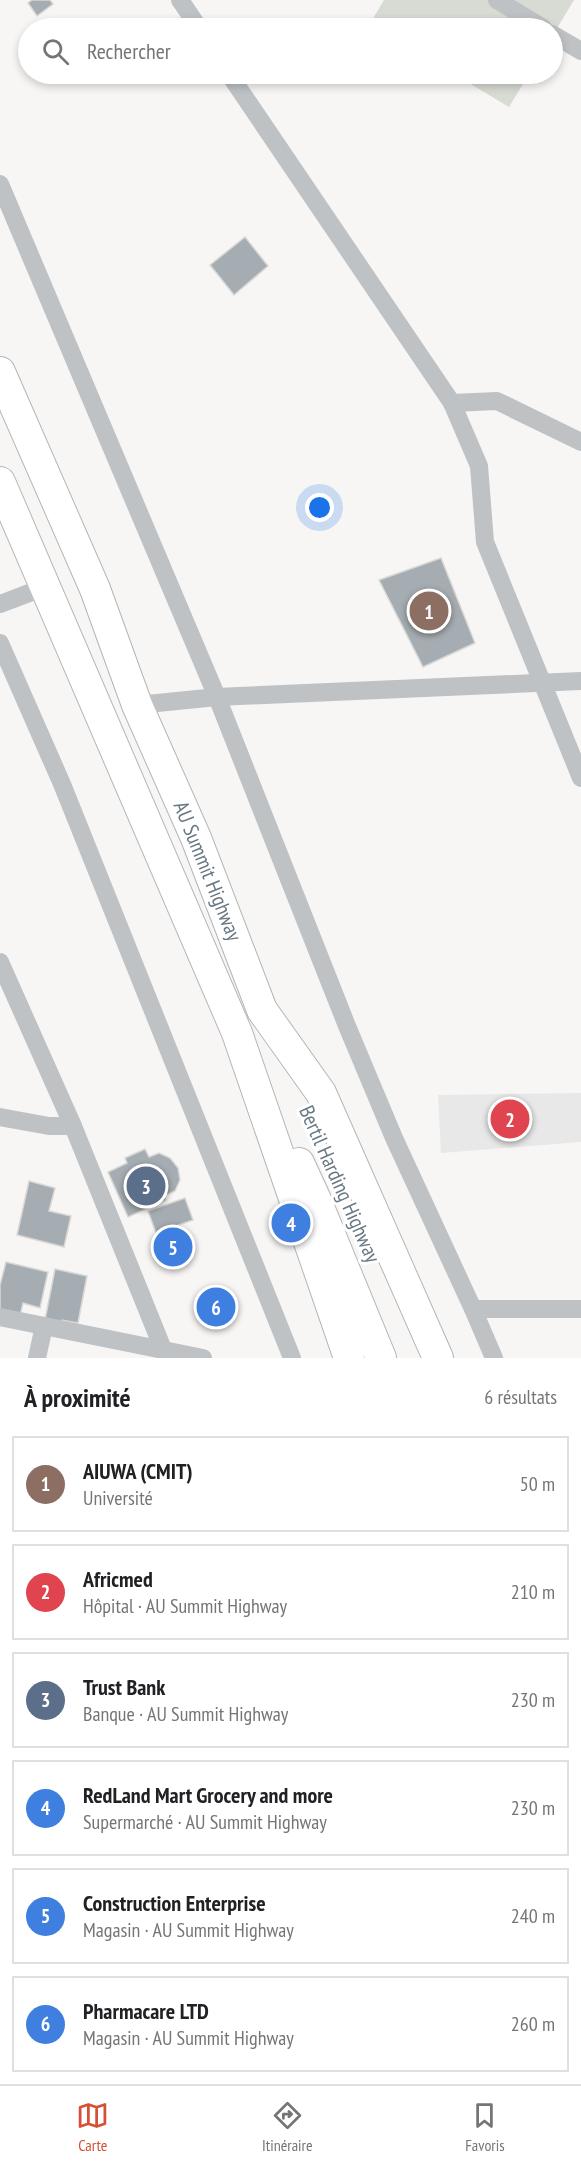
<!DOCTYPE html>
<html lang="fr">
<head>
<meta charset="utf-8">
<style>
	:root { --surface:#fff; --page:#f6f6f6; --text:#202124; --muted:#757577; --line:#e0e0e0; --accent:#d55035 }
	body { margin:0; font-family:"PT Sans Narrow",sans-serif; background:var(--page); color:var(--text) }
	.you { position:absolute; left:320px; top:508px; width:21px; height:21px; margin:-15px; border:4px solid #fff; border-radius:50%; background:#1a73e8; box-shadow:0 0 0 9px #1a73e833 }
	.badge { display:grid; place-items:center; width:39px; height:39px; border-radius:50%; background:var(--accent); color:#fff; font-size:20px; font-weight:700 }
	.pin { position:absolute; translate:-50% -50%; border:3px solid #fff; box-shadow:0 2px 6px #0006 }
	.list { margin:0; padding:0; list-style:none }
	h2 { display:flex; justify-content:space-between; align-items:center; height:78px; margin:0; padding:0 24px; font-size:26px }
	h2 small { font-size:20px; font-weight:400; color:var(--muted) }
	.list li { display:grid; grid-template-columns:39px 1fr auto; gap:18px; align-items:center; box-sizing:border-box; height:96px; margin:0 12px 12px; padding:0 12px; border:2px solid var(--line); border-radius:0px }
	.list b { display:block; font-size:22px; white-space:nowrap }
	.list p { margin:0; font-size:20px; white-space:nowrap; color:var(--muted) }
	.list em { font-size:20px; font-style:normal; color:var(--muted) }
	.icon { flex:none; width:33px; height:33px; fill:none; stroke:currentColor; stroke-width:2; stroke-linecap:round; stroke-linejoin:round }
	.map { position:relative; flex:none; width:581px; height:1358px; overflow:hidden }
	.search { position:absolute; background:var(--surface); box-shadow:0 3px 9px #0003; left:18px; right:18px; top:18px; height:66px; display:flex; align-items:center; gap:15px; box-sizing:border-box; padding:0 21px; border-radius:33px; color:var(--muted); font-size:22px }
	.sheet { height:726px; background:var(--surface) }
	nav { display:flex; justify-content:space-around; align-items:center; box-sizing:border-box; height:84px; border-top:2px solid var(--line); background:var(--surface); font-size:16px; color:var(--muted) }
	nav a { display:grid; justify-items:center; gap:3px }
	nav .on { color:var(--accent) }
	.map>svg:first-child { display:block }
	.built { fill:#e7e8e7 }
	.green { fill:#d7dbd3 }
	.building { fill:#a6adb2; stroke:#d8d8d6; stroke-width:1.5 }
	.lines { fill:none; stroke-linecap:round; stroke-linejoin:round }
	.primary-casing { stroke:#b2b6b9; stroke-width:32 }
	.minor { stroke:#bec2c5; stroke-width:18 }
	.primary { stroke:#fff; stroke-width:30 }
	.labels { text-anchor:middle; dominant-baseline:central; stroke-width:6; stroke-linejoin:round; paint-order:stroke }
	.street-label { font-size:21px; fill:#687882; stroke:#fff }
</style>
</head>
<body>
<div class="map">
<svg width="581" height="1358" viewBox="0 0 581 1358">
	<rect width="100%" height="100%" fill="#f7f6f4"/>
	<!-- built -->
	<polygon class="built" points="581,1093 581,1142 441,1153 438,1095"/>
	<!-- green -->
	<g class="green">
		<polygon points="384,0 574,0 553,35 552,28 381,28 371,22"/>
		<polygon points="454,74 529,74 509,107"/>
	</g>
	<!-- building -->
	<g class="building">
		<polygon points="32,0 50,0 53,4 37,16 28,3"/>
		<polygon points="245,237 268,266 234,295 210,265"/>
		<polygon points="441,558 475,643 423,667 379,580"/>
		<polygon points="145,1149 149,1157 159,1153 170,1158 178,1168 180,1180 175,1191 164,1196 166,1200 128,1217 108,1172 127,1163 125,1158"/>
		<polygon points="29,1181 55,1188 49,1211 71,1216 64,1247 17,1235"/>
		<polygon points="185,1198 193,1220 156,1233 148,1211"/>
		<polygon points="6,1262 48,1272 40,1308 23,1303 20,1316 0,1312 0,1285"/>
		<polygon points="55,1269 87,1276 78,1323 62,1320 60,1328 44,1325"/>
	</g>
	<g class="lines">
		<!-- primary casing -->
		<g class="primary-casing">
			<g id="primary">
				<polyline points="0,372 95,589 137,705 196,838 262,1010 321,1093 438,1358"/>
				<polyline points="0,482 237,1033 349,1358"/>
				<polyline points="299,1163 316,1200 381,1358"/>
			</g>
		</g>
		<!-- minor -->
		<g class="minor">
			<polyline points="180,0 199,28"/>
			<polyline points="497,0 543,28"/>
			<polyline points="552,34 581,51"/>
			<polyline points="229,74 452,403 479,466 485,542 581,778"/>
			<polyline points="0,184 217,697 347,1026 394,1138 473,1309 494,1358"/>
			<polyline points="452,403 497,401 581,442"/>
			<polyline points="0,604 45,587"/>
			<polyline points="0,643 62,784 292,1358"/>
			<polyline points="137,705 217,697 581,681"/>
			<polyline points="0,962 73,1126 163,1349"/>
			<polyline points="0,1117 49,1126 73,1126"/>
			<polyline points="473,1309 581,1309"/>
			<polyline points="0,1317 203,1358"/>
			<polyline points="37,1358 44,1326"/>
		</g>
		<!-- primary -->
		<use href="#primary" class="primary"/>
	</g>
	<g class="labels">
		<!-- street labels -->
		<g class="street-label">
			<text transform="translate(208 871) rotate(68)">AU Summit Highway</text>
			<text transform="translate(340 1184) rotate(66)">Bertil Harding Highway</text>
		</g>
	</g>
</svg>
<div class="you"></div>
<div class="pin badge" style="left:429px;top:611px;background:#8d6e63">1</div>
<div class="pin badge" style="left:510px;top:1119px;background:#e0444e">2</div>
<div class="pin badge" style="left:146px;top:1186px;background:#5c6f8a">3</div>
<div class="pin badge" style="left:291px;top:1223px;background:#3f7fe0">4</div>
<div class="pin badge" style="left:173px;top:1247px;background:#3f7fe0">5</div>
<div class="pin badge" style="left:216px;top:1307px;background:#3f7fe0">6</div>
<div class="search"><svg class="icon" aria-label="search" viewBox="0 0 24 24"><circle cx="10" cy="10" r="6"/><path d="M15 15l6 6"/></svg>Rechercher</div>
</div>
<section class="sheet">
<h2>À proximité<small>6 résultats</small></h2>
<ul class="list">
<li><span class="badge" style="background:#8d6e63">1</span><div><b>AIUWA (CMIT)</b><p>Université</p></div><em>50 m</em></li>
<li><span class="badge" style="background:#e0444e">2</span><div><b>Africmed</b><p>Hôpital · AU Summit Highway</p></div><em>210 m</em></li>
<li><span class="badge" style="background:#5c6f8a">3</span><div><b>Trust Bank</b><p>Banque · AU Summit Highway</p></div><em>230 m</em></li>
<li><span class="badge" style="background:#3f7fe0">4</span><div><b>RedLand Mart Grocery and more</b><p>Supermarché · AU Summit Highway</p></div><em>230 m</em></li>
<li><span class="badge" style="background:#3f7fe0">5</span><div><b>Construction Enterprise</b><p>Magasin · AU Summit Highway</p></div><em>240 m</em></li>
<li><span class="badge" style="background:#3f7fe0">6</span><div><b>Pharmacare LTD</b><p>Magasin · AU Summit Highway</p></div><em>260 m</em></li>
</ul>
</section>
<nav>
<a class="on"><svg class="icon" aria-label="map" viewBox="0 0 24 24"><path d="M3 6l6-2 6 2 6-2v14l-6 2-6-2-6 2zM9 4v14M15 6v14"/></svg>Carte</a>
<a><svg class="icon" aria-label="directions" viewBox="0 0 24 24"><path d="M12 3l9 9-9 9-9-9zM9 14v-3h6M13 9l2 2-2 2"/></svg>Itinéraire</a>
<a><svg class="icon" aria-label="saved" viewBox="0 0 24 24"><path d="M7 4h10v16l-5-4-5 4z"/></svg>Favoris</a>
</nav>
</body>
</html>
